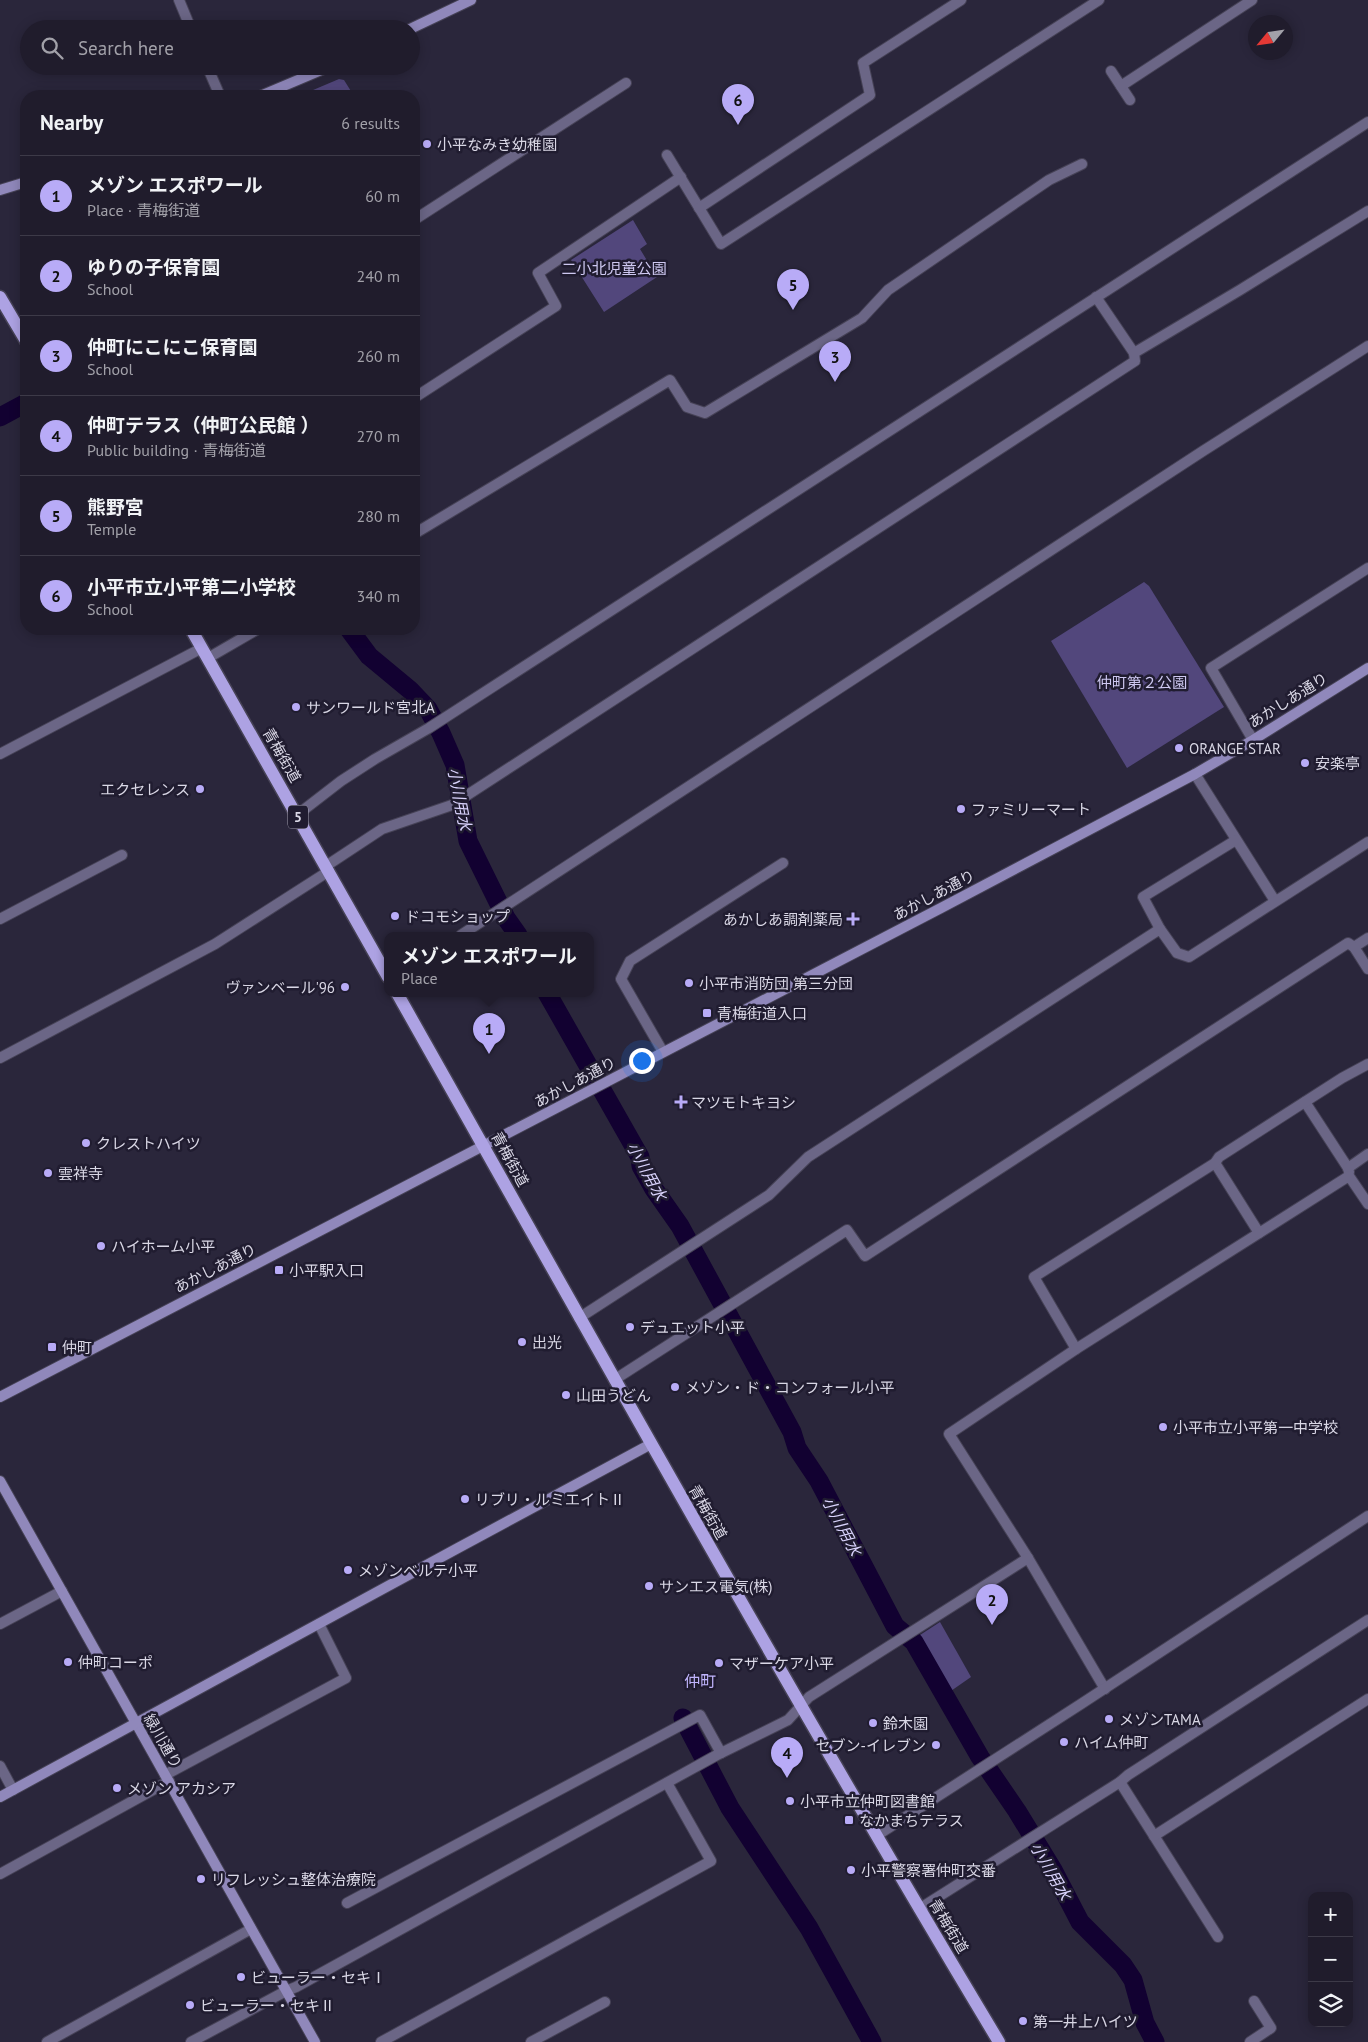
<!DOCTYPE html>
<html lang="en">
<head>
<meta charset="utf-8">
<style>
	:root { --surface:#201c2c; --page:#2d2938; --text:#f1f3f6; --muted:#a2a1a9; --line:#3d3a48; --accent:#b8abf7 }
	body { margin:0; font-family:"PT Sans","Noto Sans JP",sans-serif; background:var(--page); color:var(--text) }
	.controls { position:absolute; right:15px; bottom:15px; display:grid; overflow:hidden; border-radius:10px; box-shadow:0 2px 12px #0003 }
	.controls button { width:45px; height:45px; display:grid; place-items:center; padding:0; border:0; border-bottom:1px solid var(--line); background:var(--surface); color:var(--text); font:25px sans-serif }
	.compass { position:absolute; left:1248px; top:15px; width:45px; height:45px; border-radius:50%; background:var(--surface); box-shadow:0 2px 12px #0003; rotate:241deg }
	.you { position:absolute; left:641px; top:1060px; width:18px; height:18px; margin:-12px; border:4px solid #fff; border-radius:50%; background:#1a73e8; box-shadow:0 0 0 8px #1a73e833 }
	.badge { display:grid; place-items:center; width:32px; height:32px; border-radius:50%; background:var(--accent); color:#111; font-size:16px; font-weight:700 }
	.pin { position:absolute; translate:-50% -41px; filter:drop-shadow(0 1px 2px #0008) }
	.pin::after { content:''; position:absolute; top:26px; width:18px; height:15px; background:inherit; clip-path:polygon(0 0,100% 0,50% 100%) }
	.popup { position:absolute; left:384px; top:932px; width:210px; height:65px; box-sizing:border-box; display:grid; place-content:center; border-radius:10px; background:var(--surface); filter:drop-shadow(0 1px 4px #0005); font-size:16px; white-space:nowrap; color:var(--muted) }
	.popup b { font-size:19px; color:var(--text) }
	.popup::after { content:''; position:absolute; left:50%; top:100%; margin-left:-10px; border:10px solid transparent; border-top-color:var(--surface) }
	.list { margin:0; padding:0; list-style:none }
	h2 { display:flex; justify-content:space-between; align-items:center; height:65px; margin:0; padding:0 20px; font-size:21px }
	h2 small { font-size:16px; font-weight:400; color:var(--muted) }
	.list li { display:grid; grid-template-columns:32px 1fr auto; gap:15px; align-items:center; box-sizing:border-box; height:80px; padding:0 20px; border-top:1px solid var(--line) }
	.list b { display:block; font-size:19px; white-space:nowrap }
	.list p { margin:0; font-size:16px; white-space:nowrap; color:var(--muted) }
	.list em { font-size:16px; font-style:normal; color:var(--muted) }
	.icon { flex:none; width:28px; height:28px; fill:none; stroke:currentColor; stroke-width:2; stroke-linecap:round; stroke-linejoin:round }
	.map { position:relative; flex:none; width:1368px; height:2042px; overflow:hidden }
	.search { position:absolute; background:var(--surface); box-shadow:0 2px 12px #0003; left:20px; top:20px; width:400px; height:55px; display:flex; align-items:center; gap:12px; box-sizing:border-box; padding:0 18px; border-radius:28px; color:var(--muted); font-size:19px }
	.panel { position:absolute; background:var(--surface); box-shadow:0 2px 12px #0003; left:20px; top:90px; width:400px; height:545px; border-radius:20px }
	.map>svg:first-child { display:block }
	.green { fill:#52477c }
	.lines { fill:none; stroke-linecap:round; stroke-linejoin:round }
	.canal { stroke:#120131; stroke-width:19 }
	.street-casing { stroke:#464256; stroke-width:12 }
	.secondary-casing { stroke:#464256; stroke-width:12 }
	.primary-casing { stroke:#464256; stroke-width:15 }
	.street { stroke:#6b6686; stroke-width:10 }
	.secondary { stroke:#9088bb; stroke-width:10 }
	.primary { stroke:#ada2e3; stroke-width:12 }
	.poi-dot { fill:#b8abf7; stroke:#201c30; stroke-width:2 }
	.labels { text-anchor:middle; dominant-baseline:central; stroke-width:5; stroke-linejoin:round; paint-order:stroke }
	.shield { fill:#201c30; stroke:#a29faf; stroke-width:1 }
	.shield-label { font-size:14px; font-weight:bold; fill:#d9d7e5 }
	.poi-label { font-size:15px; fill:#d9d7e5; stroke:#201c30; text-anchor:start }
	.park-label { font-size:15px; fill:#cec8f1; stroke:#201c30 }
	.street-label { font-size:15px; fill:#d9d7e5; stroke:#201c30 }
	.water-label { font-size:16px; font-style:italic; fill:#d9d3fc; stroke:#201c30 }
	.neighbourhood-label { font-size:16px; fill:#bfb3fb; stroke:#201c30 }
</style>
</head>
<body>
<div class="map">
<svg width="1368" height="2042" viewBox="0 0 1368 2042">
	<rect width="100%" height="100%" fill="#2a263b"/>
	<!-- green -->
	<g class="green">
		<polygon points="339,79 344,80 354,96 299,96"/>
		<polygon points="633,220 647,244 640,249 657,277 604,312 571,260"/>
		<polygon points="1144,582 1149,586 1224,707 1127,768 1051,641"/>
		<polygon points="940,1622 971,1677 948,1693 917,1637"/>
	</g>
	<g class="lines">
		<!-- canal -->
		<g class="canal">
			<polyline points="0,417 26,403"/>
			<polyline points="349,629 369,656 410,690 428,709 441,733 455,765 468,841 506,918 518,935"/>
			<polyline points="547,993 640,1157 641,1166 654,1189 680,1226 792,1432 797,1448 819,1481 895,1626 914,1642 980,1757 1017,1811 1053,1870 1080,1922 1123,1965 1133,1980 1145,2023 1155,2042"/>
			<polyline points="683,1718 730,1808 809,1928 872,2042"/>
		</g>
		<!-- street casing -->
		<g class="street-casing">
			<g id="street">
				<polyline points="179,0 191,29"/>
				<polyline points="207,66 220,96"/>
				<polyline points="1111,71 1130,100"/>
				<polyline points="1121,86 1252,0"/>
				<polyline points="667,155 721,244 1099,0"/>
				<polyline points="699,208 870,95 863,63 961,0"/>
				<polyline points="414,220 626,83"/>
				<polyline points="1096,297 1134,353"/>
				<polyline points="414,398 556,306 538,273 681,177"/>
				<polyline points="414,534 670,380 687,407 705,413 862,318 888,290 1049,180 1082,164"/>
				<polyline points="208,658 258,629"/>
				<polyline points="1253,740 1211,668 1368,568"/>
				<polyline points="0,754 202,648"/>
				<polyline points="1195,774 1275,901"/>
				<polyline points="297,815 341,781 375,759 429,728 1368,122"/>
				<polyline points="326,866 382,829 452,805 1135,361 1134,353 1240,290 1368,211"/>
				<polyline points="0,919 122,855"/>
				<polyline points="1160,929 1143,897 1236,840"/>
				<polyline points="461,935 1203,451 1368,346"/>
				<polyline points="1354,947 1368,938"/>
				<polyline points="663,1052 621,979 630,961 783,863"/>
				<polyline points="0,1058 215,944 329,871"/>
				<polyline points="1305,1102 1348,1168"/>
				<polyline points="1215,1163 1259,1233"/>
				<polyline points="1349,1172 1348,1168 1368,1154"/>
				<polyline points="579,1318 769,1195 808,1157 1160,929 1177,953 1189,957 1368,842"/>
				<polyline points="1076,1349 1034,1277 1215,1163 1219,1157 1342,1078 1368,1064"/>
				<polyline points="614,1380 847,1230 865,1256 1348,943 1354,947 1368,969"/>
				<polyline points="0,1624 62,1591"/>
				<polyline points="1105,1689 1028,1558 949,1434 1076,1349 1349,1176 1368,1204"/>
				<polyline points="0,1766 13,1790"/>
				<polyline points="165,1775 346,1678 319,1624"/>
				<polyline points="1120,1782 1218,1937"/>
				<polyline points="876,1836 1081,1704 1368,1516"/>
				<polyline points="1154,1836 1368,1699"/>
				<polyline points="0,1874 169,1781"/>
				<polyline points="347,1903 700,1715 721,1753"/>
				<polyline points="919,1909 1120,1782 1128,1775 1368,1620"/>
				<polyline points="47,2042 251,1929"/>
				<polyline points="191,2042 286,1991 296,1987 717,1755 788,1720 809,1697 1028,1558"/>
				<polyline points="381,2042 711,1861 667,1783"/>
				<polyline points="531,2042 605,2002"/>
				<polyline points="1250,2042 1271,2028 1254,2001"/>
			</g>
		</g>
		<!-- secondary casing -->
		<g class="secondary-casing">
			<g id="secondary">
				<polyline points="410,29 471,0"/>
				<polyline points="260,96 331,66"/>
				<polyline points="0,190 26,182"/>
				<polyline points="0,1397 941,908 1195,774 1253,740 1368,668"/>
				<polyline points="0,1481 315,2042"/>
				<polyline points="0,1797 458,1548 651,1444"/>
			</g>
		</g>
		<!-- primary casing -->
		<g class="primary-casing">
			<g id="primary">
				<polyline points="0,297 26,341"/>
				<polyline points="191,629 388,977"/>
				<path d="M 397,993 C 595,1344 791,1696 999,2042"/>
			</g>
		</g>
		<!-- street -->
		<use href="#street" class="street"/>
		<!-- secondary -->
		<use href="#secondary" class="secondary"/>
		<!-- primary -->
		<use href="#primary" class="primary"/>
	</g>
	<!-- markers -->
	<g class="poi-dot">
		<circle cx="427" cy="144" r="5"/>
		<circle cx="296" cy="707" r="5"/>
		<circle cx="1179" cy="748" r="5"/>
		<circle cx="1305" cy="763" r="5"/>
		<circle cx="200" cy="789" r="5"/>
		<circle cx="961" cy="809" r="5"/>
		<circle cx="395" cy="916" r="5"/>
		<path d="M850.5 911.5h5v5h5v5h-5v5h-5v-5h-5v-5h5z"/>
		<circle cx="689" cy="983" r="5"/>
		<circle cx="345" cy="987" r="5"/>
		<rect x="702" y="1008" width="10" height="10" rx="2.5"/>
		<path d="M678.5 1094.5h5v5h5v5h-5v5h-5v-5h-5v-5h5z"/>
		<circle cx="86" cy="1143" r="5"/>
		<circle cx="48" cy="1173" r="5"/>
		<circle cx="101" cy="1246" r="5"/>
		<rect x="274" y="1265" width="10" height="10" rx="2.5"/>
		<circle cx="630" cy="1327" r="5"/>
		<circle cx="522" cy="1342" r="5"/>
		<rect x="47" y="1342" width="10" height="10" rx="2.5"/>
		<circle cx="675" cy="1387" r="5"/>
		<circle cx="566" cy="1395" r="5"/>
		<circle cx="1163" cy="1427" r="5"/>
		<circle cx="465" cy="1499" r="5"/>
		<circle cx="348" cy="1570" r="5"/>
		<circle cx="649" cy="1586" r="5"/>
		<circle cx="68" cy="1662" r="5"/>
		<circle cx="719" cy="1663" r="5"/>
		<circle cx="1109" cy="1719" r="5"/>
		<circle cx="873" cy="1723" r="5"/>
		<circle cx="1064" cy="1742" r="5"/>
		<circle cx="936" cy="1745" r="5"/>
		<circle cx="117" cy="1788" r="5"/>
		<circle cx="790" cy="1801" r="5"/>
		<rect x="844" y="1815" width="10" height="10" rx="2.5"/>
		<circle cx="851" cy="1870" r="5"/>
		<circle cx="201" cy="1879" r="5"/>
		<circle cx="241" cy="1977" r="5"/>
		<circle cx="190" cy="2005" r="5"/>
		<circle cx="1023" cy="2021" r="5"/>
	</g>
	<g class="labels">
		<!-- shield labels -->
		<rect class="shield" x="288" y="805.5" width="20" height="23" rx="4"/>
		<g class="shield-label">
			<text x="298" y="817">5</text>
		</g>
		<!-- poi labels -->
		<g class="poi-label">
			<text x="437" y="144">小平なみき幼稚園</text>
			<text x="306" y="707">サンワールド宮北A</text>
			<text x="1189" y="748">ORANGE STAR</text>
			<text x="1315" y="763">安楽亭</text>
			<text x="190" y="789" text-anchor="end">エクセレンス</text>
			<text x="971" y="809">ファミリーマート</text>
			<text x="405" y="916">ドコモショップ</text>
			<text x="843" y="919" text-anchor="end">あかしあ調剤薬局</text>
			<text x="699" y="983">小平市消防団 第三分団</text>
			<text x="335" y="987" text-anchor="end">ヴァンベール'96</text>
			<text x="717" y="1013">青梅街道入口</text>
			<text x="691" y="1102">マツモトキヨシ</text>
			<text x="96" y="1143">クレストハイツ</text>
			<text x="58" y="1173">雲祥寺</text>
			<text x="111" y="1246">ハイホーム小平</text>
			<text x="289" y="1270">小平駅入口</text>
			<text x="640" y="1327">デュエット小平</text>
			<text x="532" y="1342">出光</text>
			<text x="62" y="1347">仲町</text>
			<text x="685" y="1387">メゾン・ド・コンフォール小平</text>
			<text x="576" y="1395">山田うどん</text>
			<text x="1173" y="1427">小平市立小平第一中学校</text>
			<text x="475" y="1499">リブリ・ルミエイトⅡ</text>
			<text x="358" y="1570">メゾンベルテ小平</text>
			<text x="659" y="1586">サンエス電気(株)</text>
			<text x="78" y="1662">仲町コーポ</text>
			<text x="729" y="1663">マザーケア小平</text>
			<text x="1119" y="1719">メゾンTAMA</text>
			<text x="883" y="1723">鈴木園</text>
			<text x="1074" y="1742">ハイム仲町</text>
			<text x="926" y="1745" text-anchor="end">セブン-イレブン</text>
			<text x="127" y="1788">メゾン アカシア</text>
			<text x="800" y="1801">小平市立仲町図書館</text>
			<text x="859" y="1820">なかまちテラス</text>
			<text x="861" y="1870">小平警察署仲町交番</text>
			<text x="211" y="1879">リフレッシュ整体治療院</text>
			<text x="251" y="1977">ビューラー・セキⅠ</text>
			<text x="200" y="2005">ビューラー・セキⅡ</text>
			<text x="1033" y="2021">第一井上ハイツ</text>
		</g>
		<!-- park labels -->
		<g class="park-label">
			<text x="614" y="268">二小北児童公園</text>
			<text x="1142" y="682">仲町第２公園</text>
		</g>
		<!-- street labels -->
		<g class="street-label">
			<text transform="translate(1288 700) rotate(-32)">あかしあ通り</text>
			<text transform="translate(282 755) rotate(60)">青梅街道</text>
			<text transform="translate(934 895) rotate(-28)">あかしあ通り</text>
			<text transform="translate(575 1082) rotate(-28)">あかしあ通り</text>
			<text transform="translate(510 1159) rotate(61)">青梅街道</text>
			<text transform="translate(215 1268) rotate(-27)">あかしあ通り</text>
			<text transform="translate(708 1512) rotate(60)">青梅街道</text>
			<text transform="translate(163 1741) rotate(60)">緑川通り</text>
			<text transform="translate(949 1926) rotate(59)">青梅街道</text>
		</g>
		<!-- water labels -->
		<g class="water-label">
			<text transform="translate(460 799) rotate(79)">小川用水</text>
			<text transform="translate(647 1171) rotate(61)">小川用水</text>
			<text transform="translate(842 1526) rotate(62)">小川用水</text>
			<text transform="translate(1051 1871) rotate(60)">小川用水</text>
		</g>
		<!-- neighbourhood labels -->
		<g class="neighbourhood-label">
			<text x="700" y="1681">仲町</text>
		</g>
	</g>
</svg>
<div class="controls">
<button>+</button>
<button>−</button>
<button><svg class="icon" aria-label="layers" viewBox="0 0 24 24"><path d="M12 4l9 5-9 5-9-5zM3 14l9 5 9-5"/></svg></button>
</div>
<svg class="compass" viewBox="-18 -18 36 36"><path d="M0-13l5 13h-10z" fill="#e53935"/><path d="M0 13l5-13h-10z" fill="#a2a1a9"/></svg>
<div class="you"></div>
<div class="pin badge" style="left:489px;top:1054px">1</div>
<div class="popup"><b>メゾン エスポワール</b>Place</div>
<div class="pin badge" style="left:992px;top:1625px">2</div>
<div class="pin badge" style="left:835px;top:382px">3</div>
<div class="pin badge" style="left:787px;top:1778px">4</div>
<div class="pin badge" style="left:793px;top:310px">5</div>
<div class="pin badge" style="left:738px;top:125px">6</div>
<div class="search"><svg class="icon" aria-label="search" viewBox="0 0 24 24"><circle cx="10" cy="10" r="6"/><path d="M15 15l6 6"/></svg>Search here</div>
<section class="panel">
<h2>Nearby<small>6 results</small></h2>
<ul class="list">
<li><span class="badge">1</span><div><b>メゾン エスポワール</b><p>Place · 青梅街道</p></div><em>60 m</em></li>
<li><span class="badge">2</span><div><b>ゆりの子保育園</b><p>School</p></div><em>240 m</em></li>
<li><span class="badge">3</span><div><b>仲町にこにこ保育園</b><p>School</p></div><em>260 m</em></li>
<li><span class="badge">4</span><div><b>仲町テラス（仲町公民館 ）</b><p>Public building · 青梅街道</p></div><em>270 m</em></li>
<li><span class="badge">5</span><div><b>熊野宮</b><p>Temple</p></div><em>280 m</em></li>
<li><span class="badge">6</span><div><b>小平市立小平第二小学校</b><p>School</p></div><em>340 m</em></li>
</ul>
</section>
</div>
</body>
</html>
